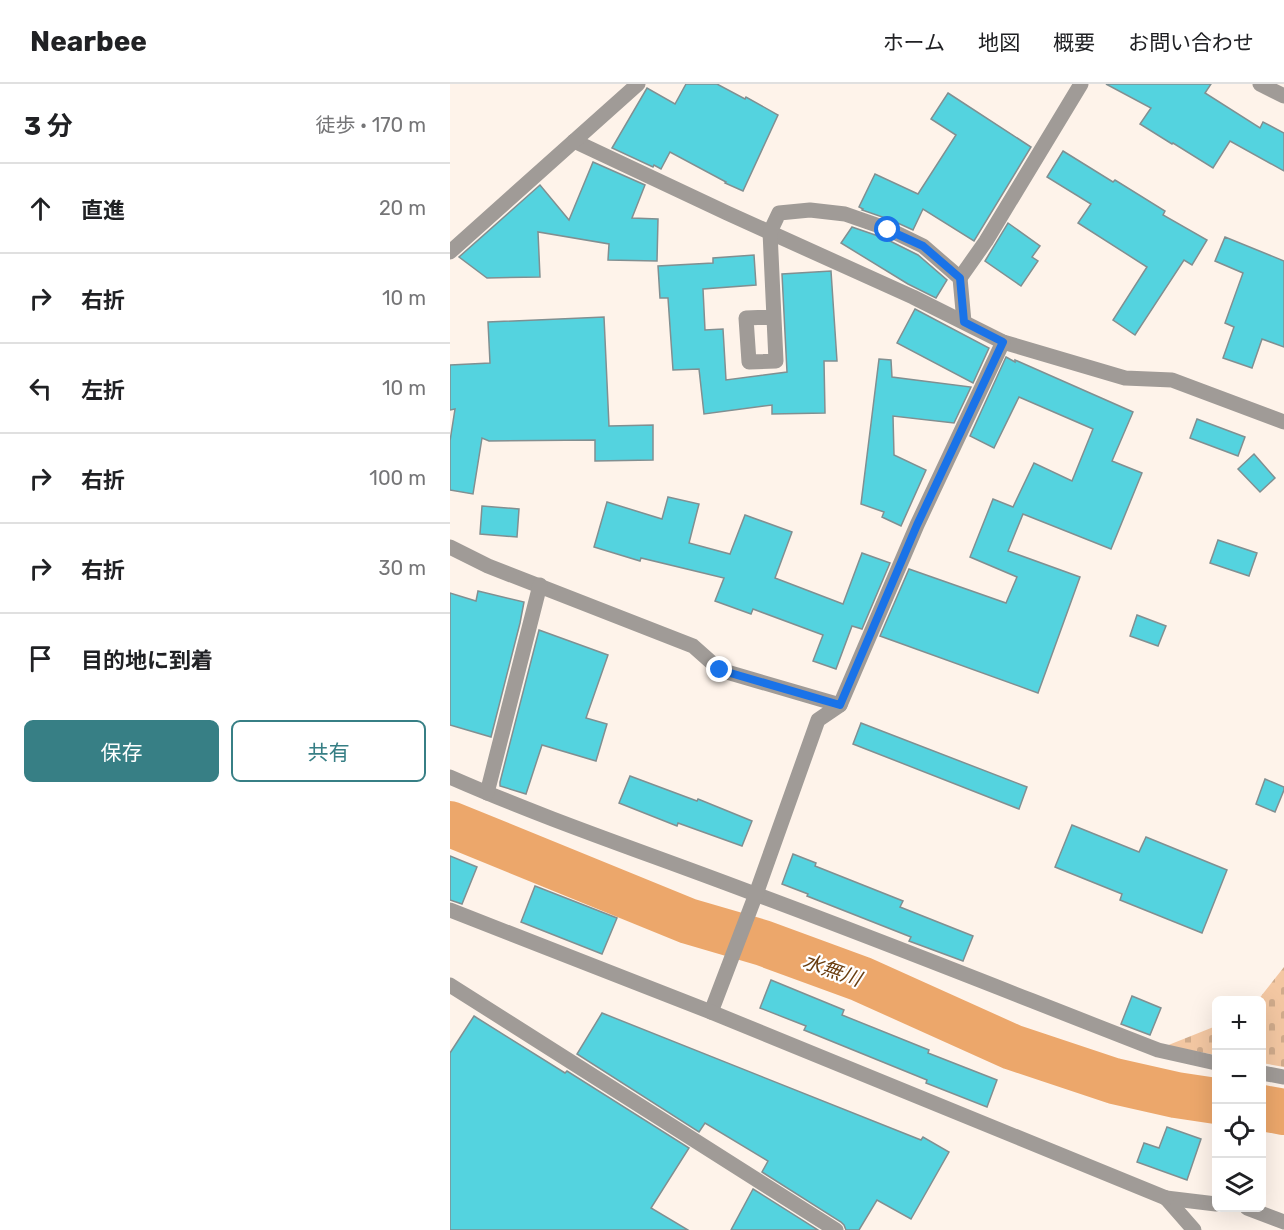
<!DOCTYPE html>
<html lang="ja">
<head>
<meta charset="utf-8">
<style>
	:root { --surface:#fff; --page:#f2f2f2; --text:#202124; --muted:#757577; --line:#e0e0e0; --accent:#377f85 }
	body { margin:0; font-family:Rubik,"Noto Sans JP",sans-serif; background:var(--page); color:var(--text) }
	.controls { position:absolute; right:18px; bottom:18px; display:grid; overflow:hidden; border-radius:9px; box-shadow:0 6px 24px #0002 }
	.controls button { width:54px; height:54px; display:grid; place-items:center; padding:0; border:0; border-bottom:2px solid var(--line); background:var(--surface); color:var(--text); font:30px sans-serif }
	.stop { position:absolute; width:18px; height:18px; margin:-14px; border:4px solid #1a73e8; border-radius:50%; background:#fff }
	.stop.end { background:#1a73e8; border-color:#fff; box-shadow:0 2px 6px #0008 }
	.list { margin:0; padding:0; list-style:none }
	h2 { display:flex; justify-content:space-between; align-items:center; height:78px; margin:0; padding:0 24px; font-size:26px }
	h2 small { font-size:20px; font-weight:400; color:var(--muted) }
	.list li { display:grid; grid-template-columns:39px 1fr auto; gap:18px; align-items:center; box-sizing:border-box; height:90px; padding:0 24px; border-top:2px solid var(--line) }
	.list b { display:block; font-size:22px; white-space:nowrap }
	.list em { font-size:20px; font-style:normal; color:var(--muted) }
	.actions { display:flex; gap:12px; padding:18px 24px }
	.actions a { flex:1; padding:14px 0; border:2px solid var(--accent); border-radius:9px; text-align:center; font-size:21px; color:var(--accent) }
	.actions .main { background:var(--accent); color:#fff }
	.icon { flex:none; width:33px; height:33px; fill:none; stroke:currentColor; stroke-width:2; stroke-linecap:round; stroke-linejoin:round }
	.map { position:relative; flex:none; width:834px; height:1146px; overflow:hidden }
	header { display:flex; align-items:center; gap:36px; box-sizing:border-box; height:84px; padding:0 30px; background:var(--surface); border-bottom:2px solid var(--line) }
	header strong { font-size:28px }
	nav { display:flex; gap:33px; margin-inline-start:auto; font-size:21px }
	main { display:flex }
	aside { flex:1; background:var(--surface) }
	.map>svg:first-child { display:block }
	.cemetery { fill:url(#cemetery-stones) }
	.lines { fill:none; stroke-linecap:round; stroke-linejoin:round }
	.river { stroke:#eca76b; stroke-width:46 }
	.building { fill:#54d3df; stroke:#818f91; stroke-width:1.5 }
	.service { stroke:#a09b97; stroke-width:15 }
	.minor { stroke:#a09b97; stroke-width:15 }
	.tertiary { stroke:#a09b97; stroke-width:15 }
	.route { stroke:#1a73e8; stroke-width:8 }
	.labels { text-anchor:middle; dominant-baseline:central; stroke-width:4.5; stroke-linejoin:round; paint-order:stroke }
	.water-label { font-size:20px; font-style:italic; fill:#6a3d0f; stroke:#fff }
</style>
</head>
<body>
<header>
<strong>Nearbee</strong>
<nav><a>ホーム</a><a>地図</a><a>概要</a><a>お問い合わせ</a></nav>
</header>
<main>
<aside>
<h2>3 分<small>徒歩 · 170 m</small></h2>
<ul class="list">
<li><svg class="icon" aria-label="ahead" viewBox="0 0 24 24"><path d="M12 20V5M6 11l6-6 6 6"/></svg><div><b>直進</b></div><em>20 m</em></li>
<li><svg class="icon" aria-label="right" viewBox="0 0 24 24"><path d="M7 20v-9h11M14 6l5 5-5 5"/></svg><div><b>右折</b></div><em>10 m</em></li>
<li><svg class="icon" aria-label="left" viewBox="0 0 24 24"><path d="M17 20v-9H6M10 6l-5 5 5 5"/></svg><div><b>左折</b></div><em>10 m</em></li>
<li><svg class="icon" aria-label="right" viewBox="0 0 24 24"><path d="M7 20v-9h11M14 6l5 5-5 5"/></svg><div><b>右折</b></div><em>100 m</em></li>
<li><svg class="icon" aria-label="right" viewBox="0 0 24 24"><path d="M7 20v-9h11M14 6l5 5-5 5"/></svg><div><b>右折</b></div><em>30 m</em></li>
<li><svg class="icon" aria-label="arrive" viewBox="0 0 24 24"><path d="M6 21V4h12l-3 4 3 4H6"/></svg><div><b>目的地に到着</b></div></li>
</ul>
<div class="actions"><a class="main">保存</a><a>共有</a></div>
</aside>
<div class="map">
<svg width="834" height="1146" viewBox="0 0 834 1146">
	<defs>
		<pattern id="cemetery-stones" width="16" height="16" patternUnits="userSpaceOnUse" patternTransform="scale(1.5)"><rect width="16" height="16" fill="#f3c7a2"/><path d="M2 7V4a2 2 0 0 1 4 0v3zM10 15v-3a2 2 0 0 1 4 0v3z" fill="#d0ab8b"/></pattern>
	</defs>
	<rect width="100%" height="100%" fill="#fef3ea"/>
	<!-- cemetery -->
	<g class="cemetery">
		<polygon points="834,883 834,983 812,979 812,916 808,916"/>
		<polygon points="766,942 766,971 716,962"/>
	</g>
	<g class="lines">
		<!-- river -->
		<g class="river">
			<polyline points="0,740 238,837 313,859 411,895 562,963 664,997 726,1011 766,1017"/>
			<polyline points="812,1024 834,1028"/>
		</g>
	</g>
	<!-- building -->
	<g class="building">
		<polygon points="236,0 267,0 295,15 296,13 328,31 293,107 275,99 276,98 220,68 211,85 204,81 203,83 162,64 197,4 225,20"/>
		<polygon points="656,0 761,0 755,9 810,44 813,38 834,49 834,87 780,57 763,84 723,59 722,60 690,40 701,24"/>
		<polygon points="498,9 581,63 524,157 473,125 463,146 441,136 412,126 413,125 409,123 425,90 468,110 506,51 481,35"/>
		<polygon points="613,67 663,98 665,96 715,127 713,131 757,156 742,181 734,176 685,251 663,236 697,183 628,139 641,120 597,93"/>
		<polygon points="143,78 195,101 182,134 208,135 207,177 158,176 159,160 88,148 90,193 37,194 9,173 90,101 119,136"/>
		<polygon points="558,139 590,162 582,173 588,177 571,202 535,177"/>
		<polygon points="402,143 434,154 468,171 497,196 486,214 458,200 391,159"/>
		<polygon points="775,153 834,177 834,263 812,255 802,284 773,274 784,243 775,239 793,189 765,177"/>
		<polygon points="304,171 306,201 253,205 255,246 273,245 276,296 337,288 332,190 381,187 387,277 374,277 375,329 322,330 322,321 254,330 249,285 223,286 218,214 210,214 208,182 263,179 263,174"/>
		<polygon points="465,225 539,264 523,299 447,259"/>
		<polygon points="154,233 159,342 203,341 203,376 145,377 145,356 39,357 32,354 23,410 0,406 0,357 5,325 0,326 0,281 40,279 38,238"/>
		<polygon points="556,273 565,278 565,276 683,328 662,377 692,389 661,465 573,430 558,467 630,493 588,609 430,552 459,485 556,519 567,493 520,473 543,415 563,423 584,379 622,397 643,345 569,313 544,364 520,352"/>
		<polygon points="429,275 441,276 442,293 521,303 504,339 443,332 444,371 476,386 451,442 432,433 434,428 411,420"/>
		<polygon points="747,335 795,353 788,372 740,354"/>
		<polygon points="804,370 825,394 810,408 788,385"/>
		<polygon points="218,413 249,420 239,459 280,470 295,431 342,448 325,494 393,520 412,469 440,479 412,545 402,542 386,585 363,577 373,551 303,525 301,530 265,517 274,494 191,474 190,477 144,463 157,418 212,435"/>
		<polygon points="32,422 69,425 67,453 30,450"/>
		<polygon points="768,456 807,469 799,492 760,479"/>
		<polygon points="28,507 74,518 70,539 41,653 0,641 0,509 26,517"/>
		<polygon points="687,531 716,542 708,562 680,552"/>
		<polygon points="89,546 158,571 136,634 157,640 146,677 92,661 76,710 50,702 50,698"/>
		<polygon points="411,639 577,703 569,725 403,660"/>
		<polygon points="180,692 247,717 248,715 302,737 292,762 228,739 227,742 169,719"/>
		<polygon points="815,695 834,703 834,706 825,728 806,720"/>
		<polygon points="622,741 689,768 696,753 777,786 752,849 670,816 672,810 605,783"/>
		<polygon points="343,770 366,779 365,782 453,817 450,823 523,852 513,877 459,857 461,853 357,812 358,810 332,800"/>
		<polygon points="0,772 27,783 12,820 0,816"/>
		<polygon points="85,802 167,834 152,870 71,838"/>
		<polygon points="321,896 394,926 392,931 479,966 478,969 547,996 537,1023 476,999 477,996 354,946 356,942 310,924"/>
		<polygon points="682,912 711,924 700,951 671,940"/>
		<polygon points="152,929 471,1056 473,1053 499,1068 461,1135 427,1116 409,1146 396,1146 394,1141 391,1138 312,1088 318,1077 255,1039 249,1048 127,970"/>
		<polygon points="24,932 115,989 117,987 239,1064 201,1124 238,1146 0,1146 0,969"/>
		<polygon points="717,1043 751,1055 737,1096 687,1078 694,1059 709,1064"/>
		<polygon points="303,1105 368,1146 281,1146"/>
	</g>
	<g class="lines">
		<!-- service -->
		<polyline class="service" points="0,901 386,1146"/>
		<!-- minor -->
		<g class="minor">
			<polyline points="810,0 834,12"/>
			<polyline points="124,57 277,129 463,213 553,258 675,294 722,296 834,338"/>
			<polyline points="510,194 536,157 631,0"/>
			<polyline points="324,233 296,234 299,278 326,277 320,148 329,129 360,126 395,130 438,145 473,162 510,194 514,238"/>
			<polyline points="0,463 38,482 243,562 270,586 390,621"/>
			<path d="M 0,693 C 100,737 203,771 305,810 C 440,860 574,914 708,966 L 766,979"/>
			<polyline points="37,709 90,501"/>
			<polyline points="261,928 306,810 368,636 390,621 467,441 553,258"/>
			<polyline points="812,989 834,993"/>
			<polyline points="716,1114 766,1120"/>
			<polyline points="716,1114 744,1146"/>
			<polyline points="797,1124 834,1138"/>
		</g>
		<!-- tertiary -->
		<g class="tertiary">
			<polyline points="0,168 188,0"/>
			<polyline points="0,826 261,928 716,1114"/>
		</g>
	</g>
	<g class="lines">
		<!-- route -->
		<polyline class="route" points="270,586 390,621 467,441 553,258 514,238 510,194 473,162 438,146"/>
	</g>
	<g class="labels">
		<!-- water labels -->
		<g class="water-label">
			<text transform="translate(382 886) rotate(19)">水無川</text>
		</g>
	</g>
</svg>
<div class="controls">
<button>+</button>
<button>−</button>
<button><svg class="icon" aria-label="locate" viewBox="0 0 24 24"><circle cx="12" cy="12" r="6"/><path d="M12 2v4M12 18v4M2 12h4M18 12h4"/></svg></button>
<button><svg class="icon" aria-label="layers" viewBox="0 0 24 24"><path d="M12 4l9 5-9 5-9-5zM3 14l9 5 9-5"/></svg></button>
</div>
<div class="stop" style="left:438px;top:146px"></div>
<div class="stop end" style="left:270px;top:586px"></div>
</div>
</main>
</body>
</html>
